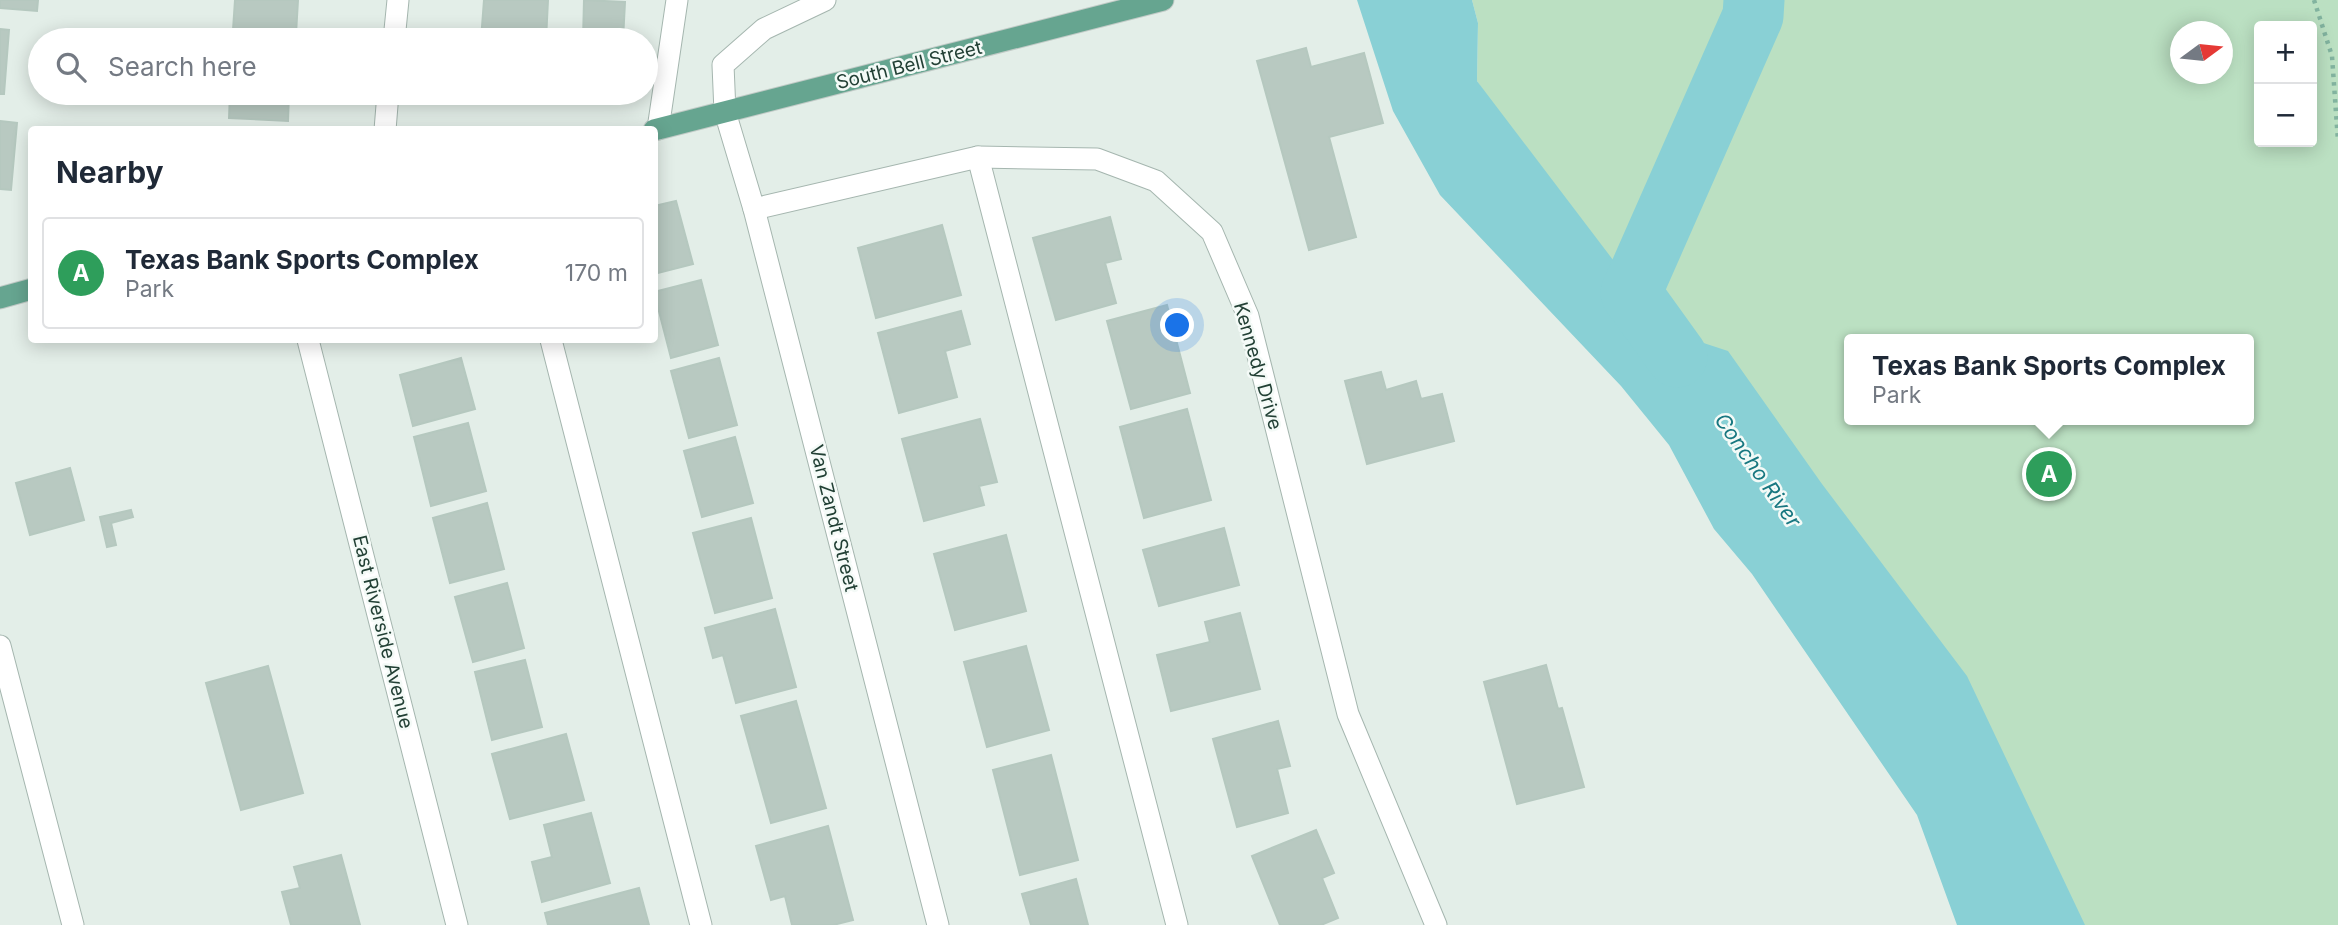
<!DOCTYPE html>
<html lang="en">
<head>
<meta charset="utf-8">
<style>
	:root { --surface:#fff; --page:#f6f6f7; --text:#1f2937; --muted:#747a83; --line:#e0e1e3; --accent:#814945 }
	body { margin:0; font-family:Inter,sans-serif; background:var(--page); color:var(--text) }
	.controls { position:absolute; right:21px; top:21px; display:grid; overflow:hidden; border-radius:7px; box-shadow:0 4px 18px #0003 }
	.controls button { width:63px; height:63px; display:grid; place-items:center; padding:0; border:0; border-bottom:2px solid var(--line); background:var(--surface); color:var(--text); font:35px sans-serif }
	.compass { position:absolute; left:2170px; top:21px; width:63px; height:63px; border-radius:50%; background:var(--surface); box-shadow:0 4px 18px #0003; rotate:75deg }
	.you { position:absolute; left:1178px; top:326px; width:24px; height:24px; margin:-18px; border:5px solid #fff; border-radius:50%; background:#1a73e8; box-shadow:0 0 0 10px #1a73e833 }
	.badge { display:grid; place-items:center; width:46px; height:46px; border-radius:50%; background:var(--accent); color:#fff; font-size:23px; font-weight:700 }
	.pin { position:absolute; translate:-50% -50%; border:4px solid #fff; box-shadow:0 2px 7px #0006 }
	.popup { position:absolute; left:1844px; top:334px; width:410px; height:91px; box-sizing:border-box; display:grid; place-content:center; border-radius:7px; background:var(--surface); filter:drop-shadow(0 2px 5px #0005); font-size:23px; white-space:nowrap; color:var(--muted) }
	.popup b { font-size:26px; color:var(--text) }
	.popup::after { content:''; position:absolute; left:50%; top:100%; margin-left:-14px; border:14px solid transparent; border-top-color:var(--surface) }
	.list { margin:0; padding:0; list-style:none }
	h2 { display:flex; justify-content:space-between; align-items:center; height:91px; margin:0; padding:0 28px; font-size:30px }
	h2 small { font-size:23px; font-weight:400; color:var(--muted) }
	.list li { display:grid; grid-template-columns:46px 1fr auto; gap:21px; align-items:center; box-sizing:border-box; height:112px; margin:0 14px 14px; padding:0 14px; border:2px solid var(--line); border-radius:7px }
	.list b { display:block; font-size:26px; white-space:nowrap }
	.list p { margin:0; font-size:23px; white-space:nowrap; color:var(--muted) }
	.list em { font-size:23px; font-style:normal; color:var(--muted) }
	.icon { flex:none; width:38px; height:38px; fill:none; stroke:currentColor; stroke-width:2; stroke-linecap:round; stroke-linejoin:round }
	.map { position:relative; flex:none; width:2338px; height:925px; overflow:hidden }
	.search { position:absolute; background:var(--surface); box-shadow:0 4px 18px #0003; left:28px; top:28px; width:630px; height:77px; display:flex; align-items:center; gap:18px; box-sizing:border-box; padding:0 24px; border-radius:38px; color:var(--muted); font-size:26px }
	.panel { position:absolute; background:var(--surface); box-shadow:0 4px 18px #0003; left:28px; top:126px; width:630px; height:217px; border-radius:7px }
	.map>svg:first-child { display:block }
	.green { fill:#bbe0c2; fill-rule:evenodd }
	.water { fill:#89d0d5 }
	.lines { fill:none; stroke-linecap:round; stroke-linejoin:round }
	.river { stroke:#89d0d5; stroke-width:61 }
	.building { fill:#b8c9c1; stroke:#b5c8bf; stroke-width:2 }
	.minor-casing { stroke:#a5b6af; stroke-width:23 }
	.major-casing { stroke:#c1cac6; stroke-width:23 }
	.path { stroke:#82b39f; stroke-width:4.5; stroke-dasharray:3.5 5; stroke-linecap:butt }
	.minor { stroke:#fff; stroke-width:21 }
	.major { stroke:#66a590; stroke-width:21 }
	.labels { text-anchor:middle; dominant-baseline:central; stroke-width:5; stroke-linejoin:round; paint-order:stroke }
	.street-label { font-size:19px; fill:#224035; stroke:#f4faf7 }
	.water-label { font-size:21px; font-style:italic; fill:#187780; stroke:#f4faf7 }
</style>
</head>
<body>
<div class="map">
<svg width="2338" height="925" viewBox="0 0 2338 925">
	<rect width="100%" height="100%" fill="#e3eee8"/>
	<!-- green -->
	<path class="green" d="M 1472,0 L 2338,0 L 2338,925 L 2040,925 L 1477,81 L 1478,23 ZM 2259,26 L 2312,26 L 2312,142 L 2259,142 ZM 2180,32 L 2222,32 L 2222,74 L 2180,74 ZM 1850,339 L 2248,339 L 2248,420 L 1850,420 Z"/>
	<!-- water -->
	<polygon class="water" points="1357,0 1472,0 1478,23 1477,81 1667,331 1728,351 1822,484 1967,676 2085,925 1957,925 1917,815 1752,574 1714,529 1669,445 1621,386 1440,195 1393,111"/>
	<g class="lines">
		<!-- river -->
		<polyline class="river" points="1677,357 1631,293 1753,16 1754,0"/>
	</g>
	<!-- building -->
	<g class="building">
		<polygon points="0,0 38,0 37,11 0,8"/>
		<polygon points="235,0 298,0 296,34 233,30"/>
		<polygon points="484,0 548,0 546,40 481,40"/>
		<polygon points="584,0 625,2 623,40 583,40"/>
		<polygon points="0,29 9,30 4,94 0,94"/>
		<polygon points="1306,48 1311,67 1364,53 1383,123 1329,137 1356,237 1309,250 1257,61"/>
		<polygon points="230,93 289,93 288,121 229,118"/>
		<polygon points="0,121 17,123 11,190 0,189"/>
		<polygon points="676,201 693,264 654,274 654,206"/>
		<polygon points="1110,217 1121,259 1105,263 1116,303 1056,320 1033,238"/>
		<polygon points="942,225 961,295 876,318 858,248"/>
		<polygon points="701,280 718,345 671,358 654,292"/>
		<polygon points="1167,305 1190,393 1131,409 1107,321"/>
		<polygon points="961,311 970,344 945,351 957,397 899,413 878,333"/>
		<polygon points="461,358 475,409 413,426 400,375"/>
		<polygon points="719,358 737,425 689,438 671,371"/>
		<polygon points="1381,372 1386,390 1416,381 1421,399 1442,394 1454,441 1367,464 1345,381"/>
		<polygon points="1187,409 1211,500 1144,518 1120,427"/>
		<polygon points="980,419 997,482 979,486 984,505 924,521 902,439"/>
		<polygon points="468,423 486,491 431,506 414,437"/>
		<polygon points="735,437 753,503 702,517 684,451"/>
		<polygon points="70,468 84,520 30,535 16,483"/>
		<polygon points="487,503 504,569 450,583 433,518"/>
		<polygon points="131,510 133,517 111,523 116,545 107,547 100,517"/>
		<polygon points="751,518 772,598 715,613 693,533"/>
		<polygon points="1224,528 1239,585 1159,606 1143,550"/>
		<polygon points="1006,535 1026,611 955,630 934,554"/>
		<polygon points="507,583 524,648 473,662 455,597"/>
		<polygon points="775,609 796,687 736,703 723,655 713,658 705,628"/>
		<polygon points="1240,613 1260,689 1171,711 1157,655 1210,642 1205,622"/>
		<polygon points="1026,646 1049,730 987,747 964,662"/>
		<polygon points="525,660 542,727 492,740 475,672"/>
		<polygon points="1546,665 1558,709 1562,708 1584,787 1517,804 1484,682"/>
		<polygon points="268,666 303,793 241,810 206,683"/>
		<polygon points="796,701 826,808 771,823 741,716"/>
		<polygon points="1278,721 1290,766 1277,769 1288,813 1237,827 1213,739"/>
		<polygon points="566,734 584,800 510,819 492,754"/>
		<polygon points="1051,755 1078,860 1020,875 993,770"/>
		<polygon points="591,813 610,883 542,902 532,862 552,857 544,825"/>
		<polygon points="828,826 853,920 833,925 792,925 785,896 771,900 756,846"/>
		<polygon points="1316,830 1334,873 1322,878 1338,918 1321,925 1280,925 1252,856"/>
		<polygon points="341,855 360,925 291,925 282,892 300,888 294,867"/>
		<polygon points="1076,879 1088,925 1031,925 1022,894"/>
		<polygon points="639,888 649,925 548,925 545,913"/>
	</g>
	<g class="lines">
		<!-- minor casing -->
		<g class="minor-casing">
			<g id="minor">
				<polyline points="825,0 764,29 723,65 725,112 754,209 938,925"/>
				<polyline points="394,40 398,0"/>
				<polyline points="658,129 677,0"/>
				<polyline points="385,130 388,93"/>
				<polyline points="978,157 1177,925"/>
				<polyline points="754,209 978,157 1097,159 1156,181 1212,232 1248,316 1348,714 1436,925"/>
				<polyline points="308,340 457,925"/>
				<polyline points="551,340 701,925"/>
				<polyline points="0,646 73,925"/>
			</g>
		</g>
		<!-- major casing -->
		<g class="major-casing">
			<g id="major">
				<polyline points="654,130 1163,0"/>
				<polyline points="0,298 32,289"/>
			</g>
		</g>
		<!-- path -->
		<polyline class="path" points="2314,0 2332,56 2338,141"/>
		<!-- minor -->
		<use href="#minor" class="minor"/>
		<!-- major -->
		<use href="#major" class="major"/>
	</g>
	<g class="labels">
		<!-- street labels -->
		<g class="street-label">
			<text transform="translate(909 65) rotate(-14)">South Bell Street</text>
			<text transform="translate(1258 366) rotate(74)">Kennedy Drive</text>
			<text transform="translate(834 518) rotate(76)">Van Zandt Street</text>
			<text transform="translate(383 632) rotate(76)">East Riverside Avenue</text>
		</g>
		<!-- water labels -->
		<g class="water-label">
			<text transform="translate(1758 470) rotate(55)">Concho River</text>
		</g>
	</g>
</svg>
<div class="controls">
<button>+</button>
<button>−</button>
</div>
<svg class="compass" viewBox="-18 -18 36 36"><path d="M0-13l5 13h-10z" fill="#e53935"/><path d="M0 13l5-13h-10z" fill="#747a83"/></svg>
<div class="you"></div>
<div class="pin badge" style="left:2049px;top:474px;background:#2e9e5b">A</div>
<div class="popup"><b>Texas Bank Sports Complex</b>Park</div>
<div class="search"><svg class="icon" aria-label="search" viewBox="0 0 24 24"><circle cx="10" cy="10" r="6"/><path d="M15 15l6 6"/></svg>Search here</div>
<section class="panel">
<h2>Nearby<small></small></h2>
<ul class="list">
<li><span class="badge" style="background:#2e9e5b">A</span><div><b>Texas Bank Sports Complex</b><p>Park</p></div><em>170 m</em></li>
</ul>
</section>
</div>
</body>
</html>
